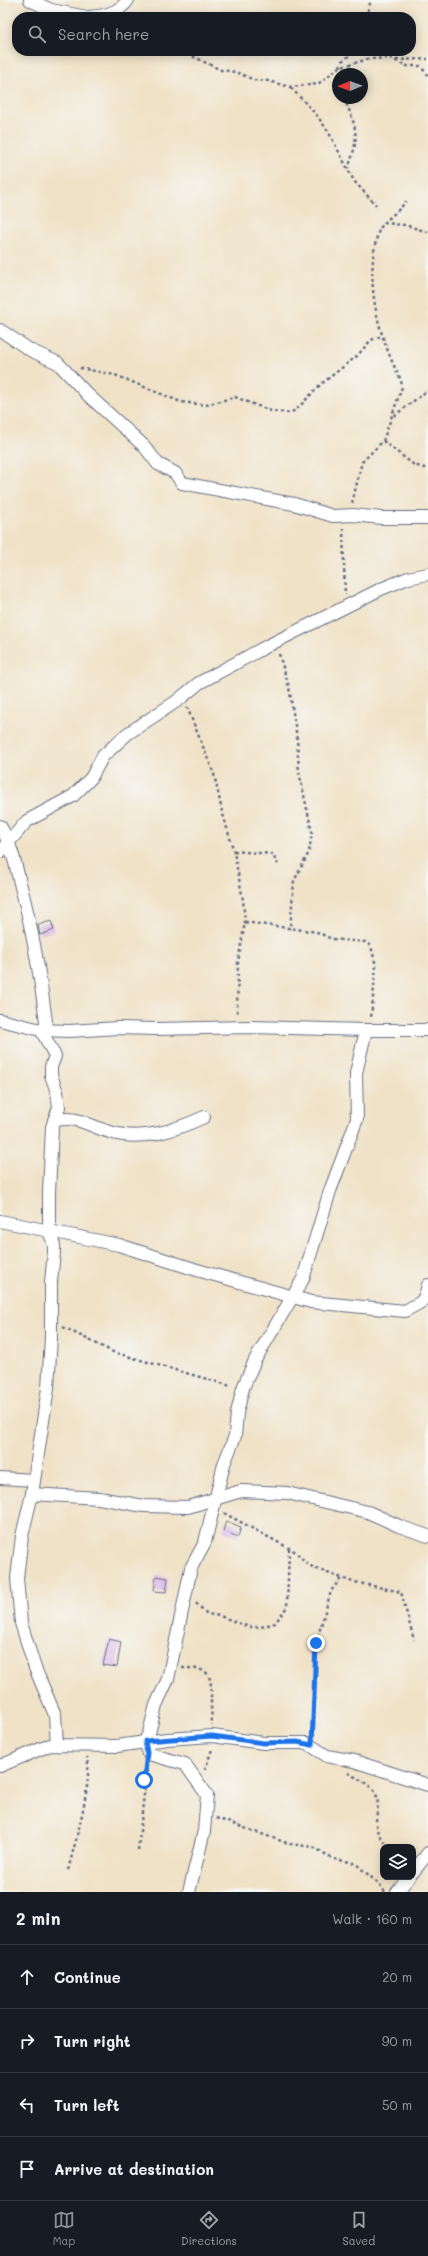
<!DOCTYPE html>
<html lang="en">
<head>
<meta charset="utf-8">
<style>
	:root { --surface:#171b24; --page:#242831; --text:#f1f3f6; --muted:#9ea1a6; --line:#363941; --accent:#8c9099 }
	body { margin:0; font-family:Mali,sans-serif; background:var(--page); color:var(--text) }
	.controls { position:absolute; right:12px; bottom:12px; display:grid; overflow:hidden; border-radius:8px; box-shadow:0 2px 10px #0003 }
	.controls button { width:36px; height:36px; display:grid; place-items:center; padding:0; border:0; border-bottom:1px solid var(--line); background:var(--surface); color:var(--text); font:20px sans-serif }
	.compass { position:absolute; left:332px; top:68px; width:36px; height:36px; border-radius:50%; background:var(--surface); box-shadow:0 2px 10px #0003; rotate:269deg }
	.stop { position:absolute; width:12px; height:12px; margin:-9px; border:3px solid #1a73e8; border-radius:50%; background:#fff }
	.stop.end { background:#1a73e8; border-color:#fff; box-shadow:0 1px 4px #0008 }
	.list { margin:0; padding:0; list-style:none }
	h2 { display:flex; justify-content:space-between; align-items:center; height:52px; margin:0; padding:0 16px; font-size:17px }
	h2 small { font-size:13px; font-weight:400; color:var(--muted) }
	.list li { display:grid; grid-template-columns:26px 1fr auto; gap:12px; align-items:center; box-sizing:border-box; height:64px; padding:0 16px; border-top:1px solid var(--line) }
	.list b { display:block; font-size:15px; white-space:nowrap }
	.list em { font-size:13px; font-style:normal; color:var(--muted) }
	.icon { flex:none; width:22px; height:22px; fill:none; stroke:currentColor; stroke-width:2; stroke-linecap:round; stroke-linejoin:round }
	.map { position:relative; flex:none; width:428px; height:1892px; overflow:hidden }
	.search { position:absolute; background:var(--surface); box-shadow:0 2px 10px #0003; left:12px; right:12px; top:12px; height:44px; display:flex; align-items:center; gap:10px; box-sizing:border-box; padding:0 14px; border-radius:16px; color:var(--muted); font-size:15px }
	.sheet { height:308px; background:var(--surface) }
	nav { display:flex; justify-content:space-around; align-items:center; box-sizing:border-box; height:56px; border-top:1px solid var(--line); background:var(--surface); font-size:11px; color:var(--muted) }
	nav a { display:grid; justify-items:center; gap:2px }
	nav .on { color:var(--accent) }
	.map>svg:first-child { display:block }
	.building { fill:#d5afe7 }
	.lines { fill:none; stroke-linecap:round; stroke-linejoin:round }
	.minor-casing { stroke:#666e83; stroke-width:14 }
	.path { stroke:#666e83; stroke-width:2.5; stroke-dasharray:3 3; stroke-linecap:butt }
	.minor { stroke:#fff; stroke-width:12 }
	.route { stroke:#1a73e8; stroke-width:5 }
</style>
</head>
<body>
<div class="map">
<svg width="428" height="1892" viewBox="0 0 428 1892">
	<rect width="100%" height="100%" fill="#f6f6f2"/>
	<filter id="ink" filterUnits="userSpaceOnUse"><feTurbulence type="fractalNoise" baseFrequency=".025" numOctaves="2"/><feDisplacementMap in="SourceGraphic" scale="8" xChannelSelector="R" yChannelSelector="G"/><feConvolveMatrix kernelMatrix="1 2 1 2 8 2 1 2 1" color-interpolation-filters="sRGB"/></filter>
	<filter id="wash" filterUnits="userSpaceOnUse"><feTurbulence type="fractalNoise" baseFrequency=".012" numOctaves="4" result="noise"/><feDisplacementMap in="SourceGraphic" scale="16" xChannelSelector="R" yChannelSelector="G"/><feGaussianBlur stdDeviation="0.9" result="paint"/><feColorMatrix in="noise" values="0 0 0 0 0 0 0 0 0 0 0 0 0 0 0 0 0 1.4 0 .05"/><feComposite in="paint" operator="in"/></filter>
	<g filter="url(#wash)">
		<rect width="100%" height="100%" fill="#f0e2c7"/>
		<g id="blocks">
			<!-- building -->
			<g class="building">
				<polygon points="51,921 54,930 40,935 38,925"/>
				<polygon points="226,1521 241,1527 238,1537 223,1531"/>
				<polygon points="156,1576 168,1578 166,1592 154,1591"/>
				<polygon points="109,1639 121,1642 117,1667 103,1665"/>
			</g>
		</g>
	</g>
	<g filter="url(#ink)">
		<use href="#blocks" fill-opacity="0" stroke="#666e83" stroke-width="1"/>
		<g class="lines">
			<!-- minor casing -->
			<g class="minor-casing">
				<g id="minor">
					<polyline points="30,0 51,10 87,17"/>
					<path d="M 89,17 C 104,16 119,13 128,0"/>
					<polyline points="0,330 30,350 58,363 88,395 144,446 158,464 175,473 182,483 294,504 333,516 353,515 382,518 428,518"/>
					<path d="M 0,826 C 11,844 15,862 20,883 C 33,931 41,980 47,1030"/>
					<polyline points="0,852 27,821 73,796 91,778 103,756 127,734 177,701 199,683 269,645 381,589 408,578 428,574"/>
					<polyline points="0,1020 41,1030 69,1031 118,1028 155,1029 251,1027 366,1030 428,1030"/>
					<polyline points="41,1030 55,1056 51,1067 51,1075 57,1092 59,1107 52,1127 49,1192 49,1231 54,1245 54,1252 51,1282 51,1337 48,1388 32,1494 22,1536 17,1578 21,1623 35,1668 55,1715 57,1744"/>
					<path d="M 54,1120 C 82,1116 85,1125 110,1132 C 142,1142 176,1130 204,1117"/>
					<polyline points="0,1221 119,1245 197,1270 311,1302 405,1311 421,1302 425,1296 428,1285"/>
					<polyline points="0,1478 34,1480"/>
					<polyline points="32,1494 99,1498 144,1506 188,1507 241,1491 287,1493 368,1512 399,1526 428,1536"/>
					<polyline points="0,1766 50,1745 117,1746 167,1739 212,1736 264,1743 307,1743 327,1756 354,1761 428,1785"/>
					<polyline points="413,1872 428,1853"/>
					<polyline points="189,1892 204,1831 207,1795 185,1764 149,1754 145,1741 149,1733 156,1705 168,1679 191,1568 205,1542 224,1464 235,1436 237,1413 243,1388 255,1360 303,1279 330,1191 357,1119 356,1073 366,1030"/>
					<polyline points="397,1892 409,1877"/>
				</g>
			</g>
			<!-- path -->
			<g class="path">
				<polyline points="366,17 371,0"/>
				<polyline points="182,51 221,70 236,72 254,80 268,81 290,87 318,84 338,68 368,59 390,58 406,66 420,66 428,75"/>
				<polyline points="396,60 428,59"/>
				<polyline points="340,67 342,61 356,51"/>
				<polyline points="291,88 315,113 328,131 354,181 376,205"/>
				<path d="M 344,98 C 357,128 360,137 348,168"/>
				<polyline points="384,223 405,225 428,232"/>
				<polyline points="80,368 115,375 181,402 206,405 235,397 271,411 289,413 296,410 320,385 357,356 371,340 382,336"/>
				<polyline points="394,416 428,390"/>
				<polyline points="383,441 414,465 428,469"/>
				<path d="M 352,503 L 362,462 L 383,441 L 402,387 L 401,380 C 378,336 363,280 379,230 C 386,218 398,213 406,201"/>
				<polyline points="343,528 345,595"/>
				<polyline points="279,654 289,687 297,738 299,772 312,832 309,852 294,881 290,929"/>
				<polyline points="187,707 214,774 222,811 234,852 243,900 245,922 238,962 237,1015"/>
				<polyline points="234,851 272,854 278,864"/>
				<polyline points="245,922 317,932 332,939 365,942 371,946 376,966 371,1018"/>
				<polyline points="63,1327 113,1352 231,1386"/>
				<polyline points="224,1513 296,1552 305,1562 314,1568 350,1581 401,1592 414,1640"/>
				<polyline points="196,1603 207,1614 220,1616 249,1627 261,1627 275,1623 287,1607 289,1549"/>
				<path d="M 182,1668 C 214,1668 211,1676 211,1704 C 211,1711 212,1718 212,1725"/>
				<polyline points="313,1732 316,1643 331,1591 342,1577"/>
				<polyline points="205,1770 212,1749"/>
				<path d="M 348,1773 C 357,1778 372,1785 376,1794 C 383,1813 365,1825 389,1847"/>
				<polyline points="216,1818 290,1844 313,1847 334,1859 355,1863 380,1885 385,1892"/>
				<polyline points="138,1850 147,1766"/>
				<path d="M 68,1870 C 75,1844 93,1781 87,1757"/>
			</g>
			<!-- minor -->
			<use href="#minor" class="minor"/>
		</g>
	</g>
	<g class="lines" filter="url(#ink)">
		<!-- route -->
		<polyline class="route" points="144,1780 147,1753 145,1741 212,1736 264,1743 297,1742 312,1745 316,1643"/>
	</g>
</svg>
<div class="controls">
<button><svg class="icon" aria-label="layers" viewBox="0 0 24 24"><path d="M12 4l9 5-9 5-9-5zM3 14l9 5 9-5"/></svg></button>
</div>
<svg class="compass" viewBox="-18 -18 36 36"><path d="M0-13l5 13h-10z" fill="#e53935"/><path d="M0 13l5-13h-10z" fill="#9ea1a6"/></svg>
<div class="stop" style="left:144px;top:1780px"></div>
<div class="stop end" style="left:316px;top:1643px"></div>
<div class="search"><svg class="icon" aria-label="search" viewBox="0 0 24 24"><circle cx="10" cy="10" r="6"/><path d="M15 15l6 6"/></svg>Search here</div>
</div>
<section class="sheet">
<h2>2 min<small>Walk · 160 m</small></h2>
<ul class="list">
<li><svg class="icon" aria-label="ahead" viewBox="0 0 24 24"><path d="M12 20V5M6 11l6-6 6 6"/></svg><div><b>Continue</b></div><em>20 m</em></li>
<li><svg class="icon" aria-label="right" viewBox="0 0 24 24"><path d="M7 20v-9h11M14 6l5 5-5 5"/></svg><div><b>Turn right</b></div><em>90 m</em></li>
<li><svg class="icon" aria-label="left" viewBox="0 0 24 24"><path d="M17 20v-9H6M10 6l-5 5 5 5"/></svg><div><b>Turn left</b></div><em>50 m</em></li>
<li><svg class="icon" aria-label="arrive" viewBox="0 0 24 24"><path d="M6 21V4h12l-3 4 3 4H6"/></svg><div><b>Arrive at destination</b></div></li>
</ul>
</section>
<nav>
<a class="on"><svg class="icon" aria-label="map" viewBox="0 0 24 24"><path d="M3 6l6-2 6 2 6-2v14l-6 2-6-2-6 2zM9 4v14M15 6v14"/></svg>Map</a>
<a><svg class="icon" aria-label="directions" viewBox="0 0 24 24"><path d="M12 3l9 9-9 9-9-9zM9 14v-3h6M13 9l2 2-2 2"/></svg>Directions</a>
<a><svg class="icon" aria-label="saved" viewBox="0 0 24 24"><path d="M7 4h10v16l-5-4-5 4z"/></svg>Saved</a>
</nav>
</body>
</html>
